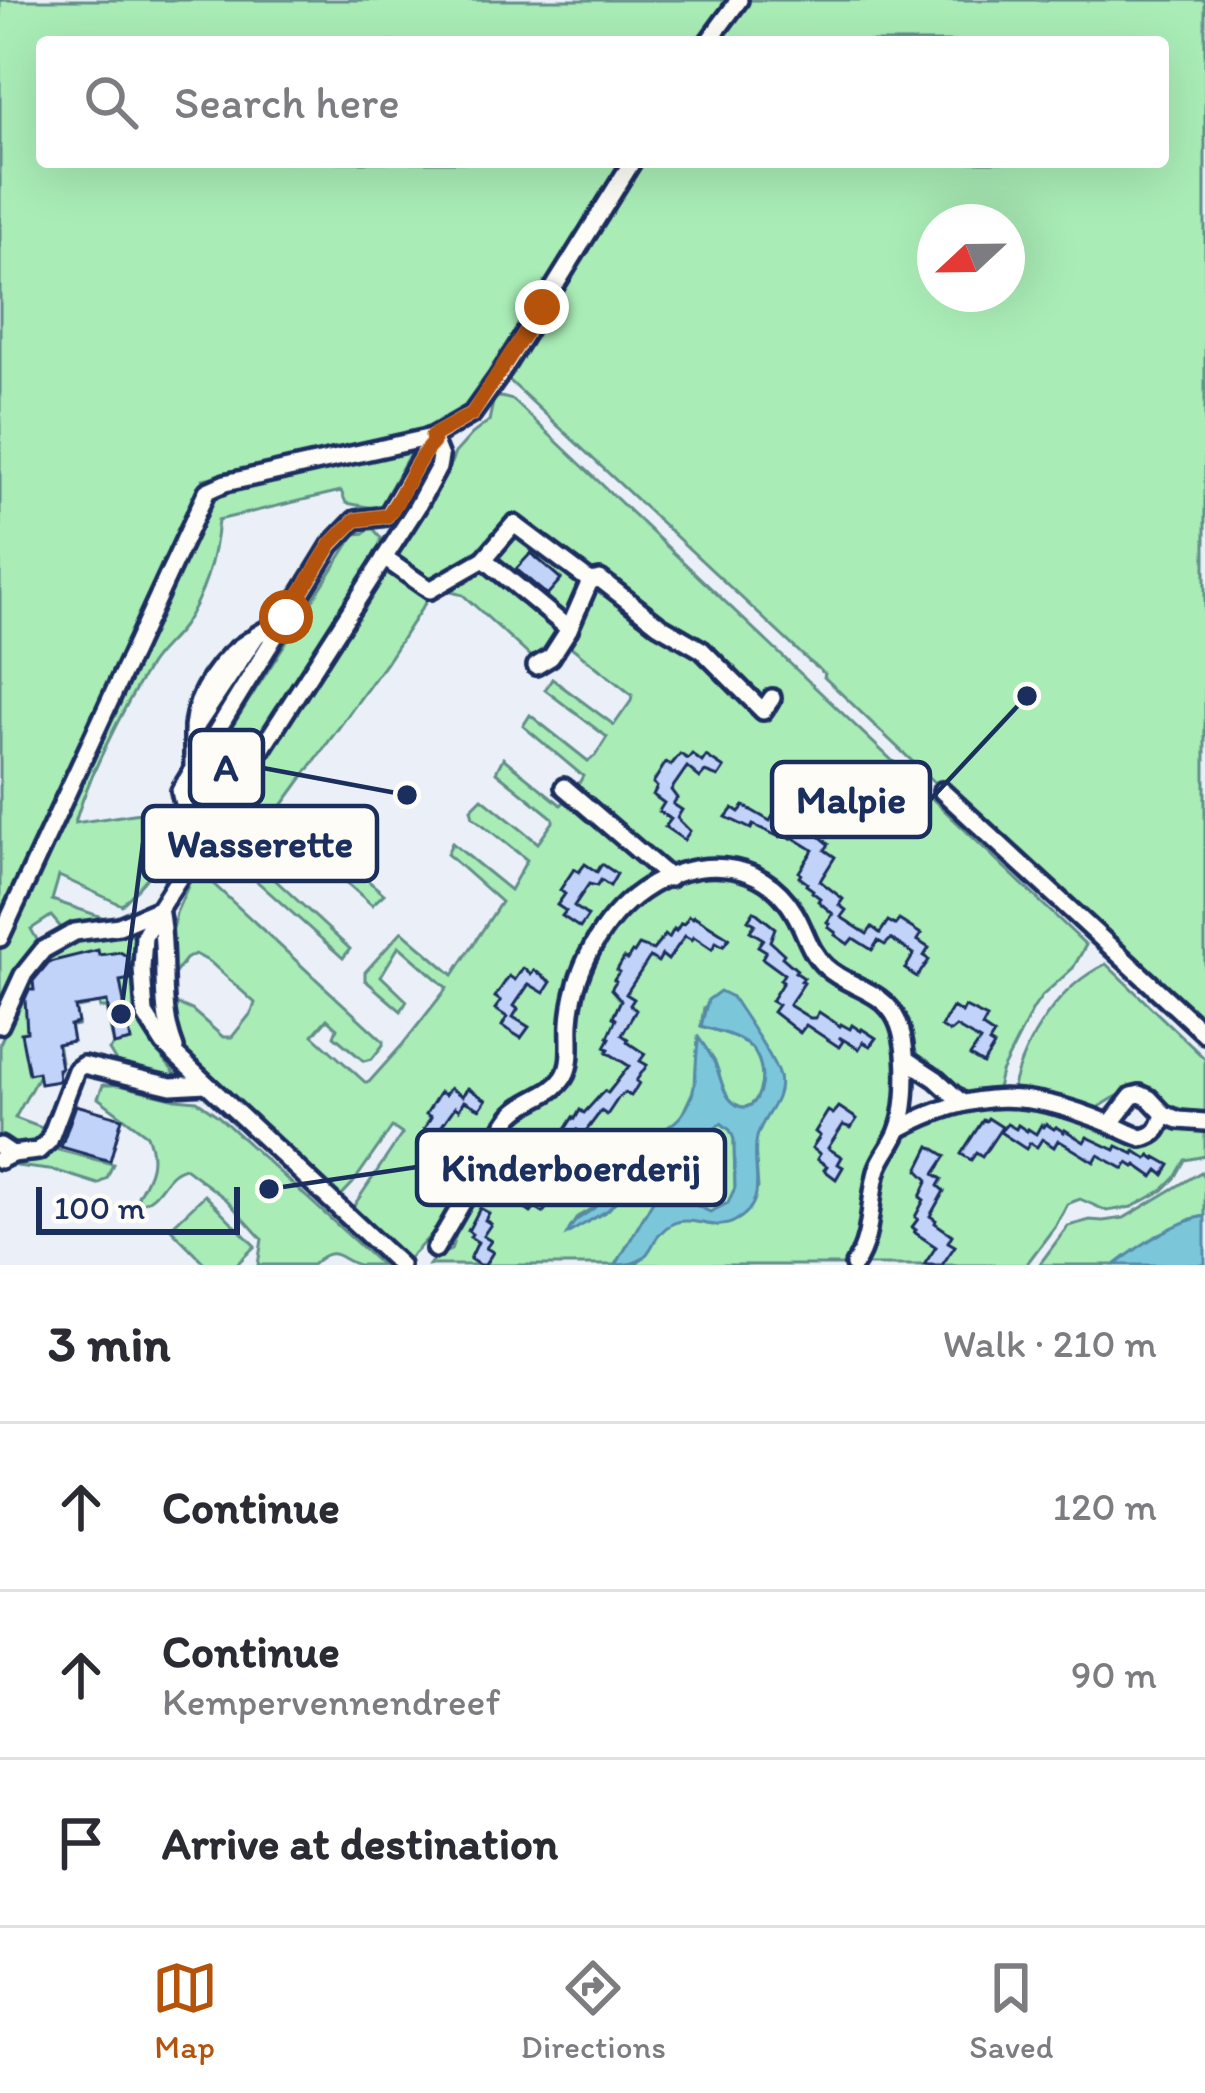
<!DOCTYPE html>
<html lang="en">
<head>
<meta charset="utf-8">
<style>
	:root { --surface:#fff; --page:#f7f7f7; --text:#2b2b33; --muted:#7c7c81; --line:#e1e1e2; --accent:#b45309 }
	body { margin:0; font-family:Itim,sans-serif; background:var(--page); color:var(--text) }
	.compass { position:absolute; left:917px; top:204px; width:108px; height:108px; border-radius:50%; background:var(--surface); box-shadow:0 12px 48px #0002; rotate:248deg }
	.scale { position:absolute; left:36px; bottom:30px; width:204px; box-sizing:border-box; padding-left:12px; border:6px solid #1b2f5e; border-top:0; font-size:33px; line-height:42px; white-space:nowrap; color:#1b2f5e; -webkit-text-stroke:9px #fdfcf7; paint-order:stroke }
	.stop { position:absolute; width:36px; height:36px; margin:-27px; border:9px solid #b45309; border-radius:50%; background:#fff }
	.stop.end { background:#b45309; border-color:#fff; box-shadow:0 3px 12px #0008 }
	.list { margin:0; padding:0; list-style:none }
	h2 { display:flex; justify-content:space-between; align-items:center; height:156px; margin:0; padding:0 48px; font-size:51px }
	h2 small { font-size:39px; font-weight:400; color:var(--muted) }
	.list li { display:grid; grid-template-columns:78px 1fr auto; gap:36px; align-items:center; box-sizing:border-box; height:168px; padding:0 48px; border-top:3px solid var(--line) }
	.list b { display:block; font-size:45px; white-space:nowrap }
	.list p { margin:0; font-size:39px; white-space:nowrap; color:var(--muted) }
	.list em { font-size:39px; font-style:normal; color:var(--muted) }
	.icon { flex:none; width:66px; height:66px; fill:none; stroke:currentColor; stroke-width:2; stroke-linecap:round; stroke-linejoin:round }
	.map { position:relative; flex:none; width:1205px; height:1265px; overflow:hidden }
	.search { position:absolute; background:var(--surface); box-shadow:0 12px 48px #0002; left:36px; right:36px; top:36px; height:132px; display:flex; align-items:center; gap:30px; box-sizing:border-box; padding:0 42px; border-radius:12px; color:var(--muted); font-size:45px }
	.sheet { height:660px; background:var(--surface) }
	nav { display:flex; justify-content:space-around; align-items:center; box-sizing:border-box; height:168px; border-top:3px solid var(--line); background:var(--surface); font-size:33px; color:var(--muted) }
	nav a { display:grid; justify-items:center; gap:6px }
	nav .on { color:var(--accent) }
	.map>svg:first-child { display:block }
	.green { fill:#a9ecb6; stroke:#628e8a; stroke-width:3; fill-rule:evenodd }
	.water { fill:#7bc6da; stroke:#558aa8; stroke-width:3; fill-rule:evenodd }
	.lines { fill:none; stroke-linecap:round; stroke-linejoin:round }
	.shore { stroke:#416b90; stroke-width:3 }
	.building { fill:#c2d3f9; stroke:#1b2f5e; stroke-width:3 }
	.minor-casing { stroke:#1b2f5e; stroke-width:24 }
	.minor { stroke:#fdfcf7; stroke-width:15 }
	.route { stroke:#b45309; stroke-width:15 }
	.leader { fill:none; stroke:#1b2f5e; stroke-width:4.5 }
	.callout-dot { fill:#1b2f5e; stroke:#fdfcf7; stroke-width:4.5 }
	.callout { fill:#fdfcf7; stroke:#1b2f5e; stroke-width:4.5 }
	.callout-label { font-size:39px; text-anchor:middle; font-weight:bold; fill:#1b2f5e }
</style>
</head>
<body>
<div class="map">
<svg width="1205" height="1265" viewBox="0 0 1205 1265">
	<rect width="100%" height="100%" fill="#ebf0f8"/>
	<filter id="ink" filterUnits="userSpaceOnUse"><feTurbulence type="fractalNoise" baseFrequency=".00833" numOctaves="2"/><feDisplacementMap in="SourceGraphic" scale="24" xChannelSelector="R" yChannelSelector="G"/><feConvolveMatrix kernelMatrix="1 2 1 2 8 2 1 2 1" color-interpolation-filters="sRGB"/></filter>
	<g filter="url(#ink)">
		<!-- green -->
		<g class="green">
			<path d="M 0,0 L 1205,0 L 1205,1038 L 953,792 L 941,781 L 937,785 L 824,677 L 825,674 L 809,661 L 494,366 L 458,418 L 441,425 L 203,479 L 0,912 ZM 42,42 L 1163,42 L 1163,162 L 42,162 ZM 935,222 L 1007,222 L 1007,294 L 935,294 Z"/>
			<path d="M 501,397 L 513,400 L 1086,945 L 1073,968 L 1042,996 L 1033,1009 L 1001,1072 L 997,1088 L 994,1092 L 966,1099 C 953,1085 921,1063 914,1048 C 906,1032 908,1011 894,998 C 877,981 849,978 830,963 C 803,941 806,901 775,881 C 682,818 598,896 569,985 C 560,1012 568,1055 556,1075 C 546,1091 525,1094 514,1108 C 493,1138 478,1172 457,1202 C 441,1224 423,1245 403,1264 L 349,1213 L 402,1134 L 392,1127 L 353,1183 L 336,1201 L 178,1049 L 171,1001 L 192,1010 L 223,1037 L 232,1037 L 252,1012 L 255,1003 L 210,962 L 195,954 L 186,959 L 169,981 L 171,939 L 176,913 L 196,868 L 383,1041 L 383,1045 L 372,1059 L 364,1061 L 334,1036 L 337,1028 L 327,1019 L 313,1035 L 365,1082 L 369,1082 L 403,1044 L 447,988 L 399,946 L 381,976 L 407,1001 L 401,1011 L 365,980 L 365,972 L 402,931 L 453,975 L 501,902 L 447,854 L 452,843 L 510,890 L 527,860 L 473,817 L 471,809 L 482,798 L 538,843 L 553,822 L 553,818 L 496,772 L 503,758 L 561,805 L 574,792 L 583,776 L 523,726 L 530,715 L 588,761 L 595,756 L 607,737 L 545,690 L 552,679 L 614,725 L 631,701 L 632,695 L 570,646 L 540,657 L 531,657 L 463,595 L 436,588 L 394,557 L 448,470 L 455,453 L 472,434 L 489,421 L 494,398 Z"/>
			<path d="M 407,448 L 409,455 L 379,509 L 346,503 L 341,491 L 218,520 C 215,559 205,593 183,626 C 172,641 157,652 147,669 C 122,711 88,777 75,823 L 153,811 L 160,805 L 170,809 C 171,818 173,831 171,840 C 166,859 136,891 122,905 L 59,876 L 52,900 L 108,919 L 64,931 L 51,916 L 31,929 L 40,945 L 21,966 L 0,1004 L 0,949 L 214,492 Z"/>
			<polygon points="369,529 374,529 381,538 379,547 363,575 201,828 192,827 185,796 200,777 355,534 365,533"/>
			<path d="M 386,570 L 427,600 L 386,663 L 273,818 C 258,827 273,820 255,823 C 239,826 229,843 220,856 L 214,857 L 205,853 Z"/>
			<polygon points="302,825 384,894 372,905 293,836"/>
			<polygon points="258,864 350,949 343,958 251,876 250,872"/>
			<path d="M 722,872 C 749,880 774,890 789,916 C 796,930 799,946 807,959 C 825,989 871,988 889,1017 C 900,1037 903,1096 897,1117 C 893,1132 880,1144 876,1159 C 864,1194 867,1233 847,1265 L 632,1265 L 638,1262 C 649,1248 662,1222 682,1220 C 692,1219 704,1224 713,1225 L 758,1188 L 755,1147 L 757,1136 L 779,1077 L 732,997 L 704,1007 L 701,1026 C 716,1031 734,1034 746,1043 C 778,1067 756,1130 729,1098 C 721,1088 720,1073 715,1062 C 711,1054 704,1046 698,1039 L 695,1087 L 681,1117 L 673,1126 L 642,1143 L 596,1206 L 577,1217 L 569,1232 L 608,1210 L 632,1182 L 653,1175 L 656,1191 L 653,1201 L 616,1265 L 429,1265 L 435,1257 L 451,1250 L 461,1217 L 502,1142 L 521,1115 L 556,1096 L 571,1081 L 576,1063 L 581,984 L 618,919 L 649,890 L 685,874 Z"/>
			<polygon points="103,935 135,935 138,941 141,1019 156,1050 178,1077 166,1078 117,1063 109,1050 114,1045 106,1008 100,1008 93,980 83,982 87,1006 73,1009 77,1025 67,1027 58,1043 61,1061 40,1073 15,1118 61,1135 58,1150 113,1164 107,1178 98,1184 57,1171 0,1164 0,1044 29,976 46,959 63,948 85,938"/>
			<path d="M 1106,964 L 1205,1059 L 1205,1156 L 1185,1160 L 1175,1178 L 1163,1190 L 1132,1207 L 1107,1211 L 1080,1199 L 1067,1204 L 1056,1225 L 1026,1265 L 862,1265 L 882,1173 L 890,1155 L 913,1127 L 971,1108 L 1003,1103 L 1057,1108 L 1080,1122 L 1099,1126 L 1145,1146 L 1160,1136 L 1172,1113 L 1153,1092 C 1116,1088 1117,1099 1088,1113 L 1053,1097 L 1012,1090 C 1024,1040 1059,986 1106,964 Z"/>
			<path d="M 103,1085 L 119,1085 L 176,1099 L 197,1101 L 218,1116 L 381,1265 C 374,1265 367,1265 359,1265 C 339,1261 336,1242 312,1265 L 258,1265 L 262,1239 L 226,1199 L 185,1168 C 163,1173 162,1198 141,1203 L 138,1196 C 151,1174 157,1160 147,1135 L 98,1098 Z"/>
			<path d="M 721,1123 L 730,1130 L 734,1139 L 735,1188 L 728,1203 L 710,1212 L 692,1203 C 686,1179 700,1137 721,1123 Z"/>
			<polygon points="1201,1172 1205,1179 1205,1216 1191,1219 1157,1236 1115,1265 1039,1265 1068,1226 1090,1220 1103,1221 1124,1218"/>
			<polygon points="205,1195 255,1246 236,1265 206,1265 170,1228"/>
		</g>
		<!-- water -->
		<g class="water">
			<path d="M 720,991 L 732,997 C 744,1016 774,1057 779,1077 C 784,1101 762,1116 757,1137 C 750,1168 771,1202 735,1221 C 715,1233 692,1214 672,1224 C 645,1238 659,1265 616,1265 L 653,1201 L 656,1191 L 652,1175 L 632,1182 L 608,1210 L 567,1234 C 576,1216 580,1219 594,1208 C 614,1191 617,1162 639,1146 C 657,1131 678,1127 689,1103 C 699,1082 694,1060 699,1038 C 704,1045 710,1053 714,1062 C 720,1073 721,1088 729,1098 C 756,1131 778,1067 746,1043 C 734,1034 716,1031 701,1026 L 708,1000 ZM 721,1123 L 730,1130 L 734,1139 L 735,1188 L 728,1203 L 710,1212 L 692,1203 C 686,1179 700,1137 721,1123 Z"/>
			<path d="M 1205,1216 L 1205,1265 L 1115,1265 C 1141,1244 1172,1223 1205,1216 Z"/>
		</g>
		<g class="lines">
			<!-- shore -->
			<path class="shore" d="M 684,1132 L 690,1133 L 692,1139 L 679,1183 L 672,1187 C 661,1179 667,1168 650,1161 L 649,1155 Z"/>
		</g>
		<!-- building -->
		<g class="building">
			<polygon points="531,553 561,579 547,595 516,569"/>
			<polygon points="680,754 688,759 692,754 702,762 706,756 724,768 718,777 705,772 700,778 687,767 671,790 677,798 673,804 682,810 677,818 690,831 684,840 665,827 671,819 659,811 664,803 653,795 657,787 653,783 666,762 671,765"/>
			<polygon points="744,806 770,821 774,814 799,828 803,822 829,844 825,850 835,857 820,881 843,899 839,905 846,910 841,917 867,934 872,927 880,933 888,921 895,925 899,920 921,934 917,940 929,948 924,956 929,960 917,977 905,969 914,954 891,939 885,945 878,941 872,950 853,938 848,944 835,935 836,933 828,927 830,924 827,922 833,914 818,901 820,898 812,892 813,890 806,885 807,883 799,877 801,874 799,872 813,850 792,837 791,839 782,834 780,837 753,825 751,829 726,817 733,808 739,812"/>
			<polygon points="585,864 597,872 602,864 617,874 610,886 601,880 597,886 589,884 574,906 588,916 580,928 562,916 566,911 557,905 565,894 560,890 574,869 579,872"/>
			<polygon points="754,911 775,928 770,941 784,954 782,957 797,970 795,972 804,978 801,981 804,983 789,1005 810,1018 815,1018 819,1012 840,1026 841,1024 850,1029 852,1025 861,1031 862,1029 876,1038 870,1046 863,1042 859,1049 839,1037 843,1041 839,1047 806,1025 800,1033 773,1012 778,1005 771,1001 783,982 780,980 784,974 762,958 766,951 758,946 763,939 750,931 755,924 748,920"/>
			<polygon points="689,916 693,918 694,916 729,938 723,946 716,942 712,949 694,937 692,940 685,936 668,960 662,955 658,962 650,957 626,994 634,999 630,1005 636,1010 622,1035 628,1039 627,1042 645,1054 640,1061 647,1065 636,1081 639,1083 631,1096 625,1092 619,1097 607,1115 601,1111 583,1135 577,1130 573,1137 564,1131 573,1117 575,1119 580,1110 584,1113 604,1091 608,1093 629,1066 607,1052 609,1049 605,1047 610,1038 608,1037 616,1019 613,1017 621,1000 611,989 616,981 614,979 619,972 617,970 624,958 627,960 632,952 634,953 639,945 653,950 665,935 669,938 674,929 676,931 681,923 684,924"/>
			<polygon points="98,950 99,955 120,952 128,957 131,979 120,981 131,1041 114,1045 107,1002 75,1007 78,1023 70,1025 73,1041 57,1044 61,1068 58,1069 59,1081 40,1084 38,1072 29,1074 21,1033 27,1032 25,999 29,990 34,990 33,981 49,962"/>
			<polygon points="523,968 531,974 534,970 551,982 544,993 529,984 514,1006 518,1009 513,1017 529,1027 521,1038 502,1026 507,1017 495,1009 501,1001 495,997 509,976 515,980"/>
			<polygon points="953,1007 962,1013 965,1007 987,1018 982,1027 994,1035 989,1043 994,1046 983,1064 970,1056 980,1041 956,1027 950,1032 941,1027"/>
			<polygon points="450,1088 462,1096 468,1088 486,1100 480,1109 464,1101 459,1110 455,1107 439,1130 454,1139 446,1151 428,1140 432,1135 424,1129 431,1117 426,1114 440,1092 445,1095"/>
			<polygon points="76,1105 122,1118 110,1161 61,1147"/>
			<polygon points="839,1107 857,1119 851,1128 843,1125 828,1148 842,1157 838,1164 843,1167 836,1179 824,1170 827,1166 817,1159 820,1154 812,1148 820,1136 815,1132 828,1111 833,1114"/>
			<polygon points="988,1118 1002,1127 982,1157 976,1153 971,1160 961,1154 983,1120 986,1121"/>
			<polygon points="1007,1124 1016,1129 1018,1125 1027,1131 1028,1129 1036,1134 1041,1125 1043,1127 1046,1124 1054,1129 1056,1127 1064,1132 1065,1130 1084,1142 1087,1137 1115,1150 1117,1146 1134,1154 1135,1151 1147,1159 1150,1155 1155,1159 1156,1157 1170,1165 1164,1175 1158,1170 1153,1177 1136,1165 1134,1167 1128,1163 1124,1169 1098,1155 1094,1162 1058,1140 1054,1147 1042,1139 1037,1147 1030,1143 1026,1149 1000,1132"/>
			<polygon points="930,1146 946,1156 934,1174 942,1179 938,1186 944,1191 930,1216 936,1220 935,1223 952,1235 948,1242 955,1246 942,1265 924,1265 936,1247 914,1232 916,1230 912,1227 918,1219 915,1217 924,1200 920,1197 928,1180 918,1170"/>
			<polygon points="551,1159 571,1172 565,1180 570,1183 556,1204 551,1201 543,1213 535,1208 531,1213 514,1201 522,1189 536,1199 551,1175 545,1169"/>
			<polygon points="480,1208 489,1213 485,1220 491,1224 483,1236 491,1241 486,1248 493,1252 485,1265 479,1265 470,1259 478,1242 470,1237 472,1234 468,1231"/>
		</g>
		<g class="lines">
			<!-- minor casing -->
			<g class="minor-casing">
				<g id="minor">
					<polyline points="708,42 739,0"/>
					<polyline points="384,558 430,590 484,559 514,524 590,581 600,579 659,625 702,650 763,711 772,698"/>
					<polyline points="484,559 569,629 590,581"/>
					<polyline points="536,666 551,657 569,629"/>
					<path d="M 193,727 C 196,693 221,657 250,640"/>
					<polyline points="193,770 193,731 257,635 284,619"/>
					<polyline points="564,787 670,878"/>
					<polyline points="942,791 1205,1034"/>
					<polyline points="195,853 180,791 331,545 355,520 387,516 425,451 433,443"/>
					<polyline points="159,909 144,936 142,968 145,1014 164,1044 400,1265"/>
					<path d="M 159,909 C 169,955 157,1004 175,1048"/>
					<polyline points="0,938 207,491 225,483 432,437 472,414 497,379 632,162"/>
					<polyline points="0,1025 23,975 43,950 75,932 119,926 159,909 417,507 438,468 440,457 432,437"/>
					<polyline points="907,1060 936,1079 962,1103"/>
					<polyline points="1164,1114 1179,1120 1205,1122"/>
					<path d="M 899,1129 C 975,1088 1029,1090 1108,1123 C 1119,1128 1130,1134 1142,1138 C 1157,1135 1160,1128 1164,1114 L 1149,1098 L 1140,1094 L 1132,1096 L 1110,1124"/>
					<polyline points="0,1146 12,1154 0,1160"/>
					<polyline points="12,1154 38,1151 49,1141 76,1070 83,1065 171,1086 206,1084"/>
					<path d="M 435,1249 C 453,1220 469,1191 485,1162 C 494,1146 501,1127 513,1114 C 527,1099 552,1096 564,1077 C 573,1063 569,1040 570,1023 C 573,973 600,920 642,891 C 691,857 761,856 794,912 C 806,931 808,951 826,967 C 848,988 883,989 897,1020 C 909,1045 908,1103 899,1128 C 895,1142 883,1154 878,1168 C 868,1200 874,1237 854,1265"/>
				</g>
			</g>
			<!-- minor -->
			<use href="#minor" class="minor"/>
		</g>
	</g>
	<g class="lines" filter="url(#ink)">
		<!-- route -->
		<path class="route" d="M 286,617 L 331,544 L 355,520 L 387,516 C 405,494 413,463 433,443 L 432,436 L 472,414 L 542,307"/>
	</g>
	<!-- callouts -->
	<path class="leader" d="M407 795L263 768M1027 696L930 800M121 1014L143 843M269 1189L417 1167"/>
	<g class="callout-dot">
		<circle cx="407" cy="795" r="12"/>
		<circle cx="1027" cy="696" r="12"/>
		<circle cx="121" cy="1014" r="12"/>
		<circle cx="269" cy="1189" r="12"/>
	</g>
	<g class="callout">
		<rect x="190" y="730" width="73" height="75" rx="12"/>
		<rect x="772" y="762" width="158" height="75" rx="12"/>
		<rect x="143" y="806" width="234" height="75" rx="12"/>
		<rect x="417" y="1130" width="308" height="75" rx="12"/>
	</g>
	<g class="callout-label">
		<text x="226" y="781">A</text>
		<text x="851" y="813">Malpie</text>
		<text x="260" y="857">Wasserette</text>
		<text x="571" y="1181">Kinderboerderij</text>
	</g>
</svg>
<svg class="compass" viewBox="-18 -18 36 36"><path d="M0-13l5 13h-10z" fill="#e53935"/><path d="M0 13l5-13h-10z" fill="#7c7c81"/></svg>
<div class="scale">100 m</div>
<div class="stop" style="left:286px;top:617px"></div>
<div class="stop end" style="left:542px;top:307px"></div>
<div class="search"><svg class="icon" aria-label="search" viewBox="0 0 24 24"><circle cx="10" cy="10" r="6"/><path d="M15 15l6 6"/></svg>Search here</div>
</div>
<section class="sheet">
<h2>3 min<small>Walk · 210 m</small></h2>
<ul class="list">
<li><svg class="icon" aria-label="ahead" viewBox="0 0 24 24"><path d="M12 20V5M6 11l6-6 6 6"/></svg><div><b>Continue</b></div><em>120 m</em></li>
<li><svg class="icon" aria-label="ahead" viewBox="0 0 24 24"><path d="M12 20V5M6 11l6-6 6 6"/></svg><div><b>Continue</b><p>Kempervennendreef</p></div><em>90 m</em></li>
<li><svg class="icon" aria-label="arrive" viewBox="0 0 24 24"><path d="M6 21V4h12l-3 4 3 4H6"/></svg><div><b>Arrive at destination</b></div></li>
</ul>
</section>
<nav>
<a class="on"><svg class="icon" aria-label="map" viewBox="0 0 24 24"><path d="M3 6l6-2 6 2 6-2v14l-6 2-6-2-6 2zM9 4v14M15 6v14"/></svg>Map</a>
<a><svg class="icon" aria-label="directions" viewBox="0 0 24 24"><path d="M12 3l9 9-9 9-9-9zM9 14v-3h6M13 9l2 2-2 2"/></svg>Directions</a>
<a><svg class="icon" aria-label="saved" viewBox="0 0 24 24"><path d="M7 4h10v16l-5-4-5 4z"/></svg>Saved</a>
</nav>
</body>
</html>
